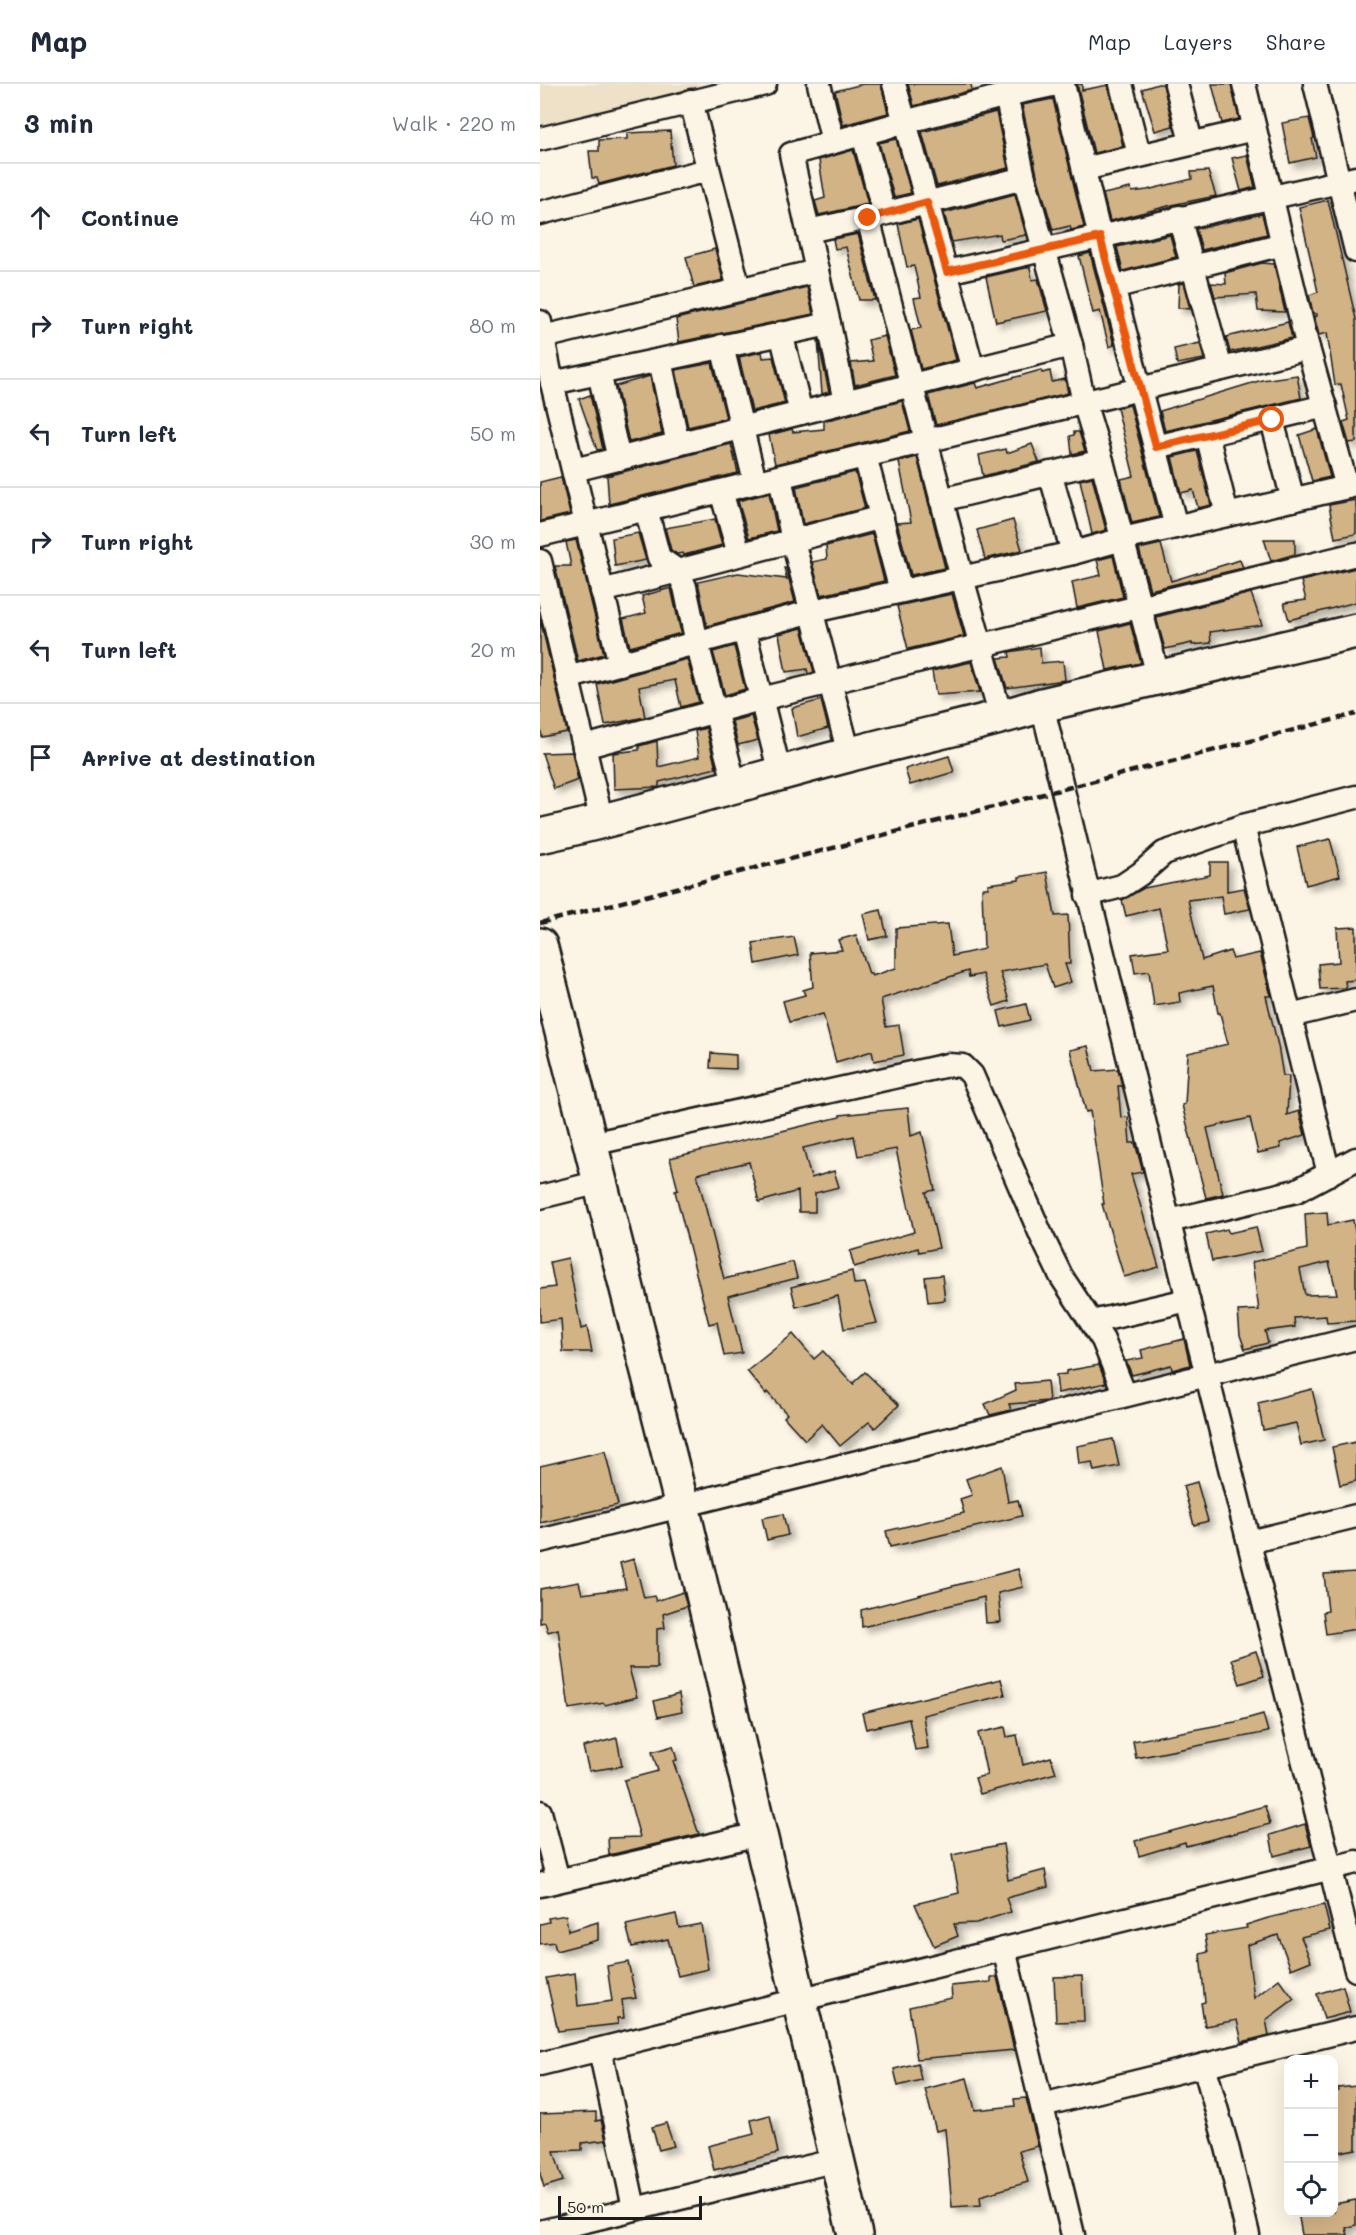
<!DOCTYPE html>
<html lang="en">
<head>
<meta charset="utf-8">
<style>
	:root { --surface:#fff; --page:#f6f6f7; --text:#1f2937; --muted:#747a83; --line:#e0e1e3 }
	body { margin:0; font-family:Mali,sans-serif; background:var(--page); color:var(--text) }
	.controls { position:absolute; right:18px; bottom:18px; display:grid; overflow:hidden; border-radius:12px; box-shadow:0 6px 24px #0002 }
	.controls button { width:54px; height:54px; display:grid; place-items:center; padding:0; border:0; border-bottom:2px solid var(--line); background:var(--surface); color:var(--text); font:30px sans-serif }
	.scale { position:absolute; left:18px; bottom:15px; width:144px; box-sizing:border-box; padding-left:6px; border:3px solid #1c1c1c; border-top:0; font-size:16px; line-height:21px; white-space:nowrap; color:#1c1c1c; -webkit-text-stroke:4px #fcf5e5; paint-order:stroke }
	.stop { position:absolute; width:18px; height:18px; margin:-14px; border:4px solid #ea580c; border-radius:50%; background:#fff }
	.stop.end { background:#ea580c; border-color:#fff; box-shadow:0 2px 6px #0008 }
	.list { margin:0; padding:0; list-style:none }
	h2 { display:flex; justify-content:space-between; align-items:center; height:78px; margin:0; padding:0 24px; font-size:26px }
	h2 small { font-size:20px; font-weight:400; color:var(--muted) }
	.list li { display:grid; grid-template-columns:39px 1fr auto; gap:18px; align-items:center; box-sizing:border-box; height:108px; padding:0 24px; border-top:2px solid var(--line) }
	.list b { display:block; font-size:22px; white-space:nowrap }
	.list em { font-size:20px; font-style:normal; color:var(--muted) }
	.icon { flex:none; width:33px; height:33px; fill:none; stroke:currentColor; stroke-width:2; stroke-linecap:round; stroke-linejoin:round }
	.map { position:relative; flex:none; width:816px; height:2151px; overflow:hidden }
	header { display:flex; align-items:center; gap:36px; box-sizing:border-box; height:84px; padding:0 30px; background:var(--surface); border-bottom:2px solid var(--line) }
	header strong { font-size:28px }
	nav { display:flex; gap:33px; margin-inline-start:auto; font-size:21px }
	main { display:flex }
	aside { flex:1; background:var(--surface) }
	.map>svg:first-child { display:block }
	.built { fill:#efe1c8 }
	.building { fill:#d2b386; stroke:#1c1c1c; stroke-width:1.5; fill-rule:evenodd; filter:url(#shadow) }
	.lines { fill:none; stroke-linecap:round; stroke-linejoin:round }
	.street-casing { stroke:#1c1c1c; stroke-width:27 }
	.secondary-casing { stroke:#1c1c1c; stroke-width:38 }
	.street { stroke:#fcf5e5; stroke-width:22 }
	.secondary { stroke:#fcf5e5; stroke-width:33 }
	.rail { stroke:#1c1c1c; stroke-width:4.5; stroke-dasharray:9 4.5; stroke-linecap:butt }
	.route { stroke:#ea580c; stroke-width:8 }
</style>
</head>
<body>
<header>
<strong>Map</strong>
<nav><a>Map</a><a>Layers</a><a>Share</a></nav>
</header>
<main>
<aside>
<h2>3 min<small>Walk · 220 m</small></h2>
<ul class="list">
<li><svg class="icon" aria-label="ahead" viewBox="0 0 24 24"><path d="M12 20V5M6 11l6-6 6 6"/></svg><div><b>Continue</b></div><em>40 m</em></li>
<li><svg class="icon" aria-label="right" viewBox="0 0 24 24"><path d="M7 20v-9h11M14 6l5 5-5 5"/></svg><div><b>Turn right</b></div><em>80 m</em></li>
<li><svg class="icon" aria-label="left" viewBox="0 0 24 24"><path d="M17 20v-9H6M10 6l-5 5 5 5"/></svg><div><b>Turn left</b></div><em>50 m</em></li>
<li><svg class="icon" aria-label="right" viewBox="0 0 24 24"><path d="M7 20v-9h11M14 6l5 5-5 5"/></svg><div><b>Turn right</b></div><em>30 m</em></li>
<li><svg class="icon" aria-label="left" viewBox="0 0 24 24"><path d="M17 20v-9H6M10 6l-5 5 5 5"/></svg><div><b>Turn left</b></div><em>20 m</em></li>
<li><svg class="icon" aria-label="arrive" viewBox="0 0 24 24"><path d="M6 21V4h12l-3 4 3 4H6"/></svg><div><b>Arrive at destination</b></div></li>
</ul>
</aside>
<div class="map">
<svg width="816" height="2151" viewBox="0 0 816 2151">
	<defs>
		<filter id="shadow"><feDropShadow dx="5" dy="5" stdDeviation="3" flood-color="#0004"/></filter>
	</defs>
	<rect width="100%" height="100%" fill="#fcf5e5"/>
	<filter id="ink" filterUnits="userSpaceOnUse"><feTurbulence type="fractalNoise" baseFrequency=".0167" numOctaves="2"/><feDisplacementMap in="SourceGraphic" scale="12" xChannelSelector="R" yChannelSelector="G"/><feConvolveMatrix kernelMatrix="1 2 1 2 8 2 1 2 1" color-interpolation-filters="sRGB"/></filter>
	<g filter="url(#ink)">
		<!-- built -->
		<polygon class="built" points="0,0 192,0 0,47"/>
		<!-- building -->
		<g class="building">
			<polygon points="323,0 341,0 348,29 303,41 295,7"/>
			<polygon points="368,0 431,0 432,6 374,22"/>
			<polygon points="537,0 542,0 542,6 568,1 583,62 554,69"/>
			<polygon points="618,0 623,0 633,42 615,47 602,5"/>
			<polygon points="672,0 691,0 699,35 682,39"/>
			<polygon points="513,15 544,143 531,146 530,142 513,146 497,91 482,21"/>
			<polygon points="456,28 468,84 397,102 382,48"/>
			<polygon points="769,34 774,54 772,55 776,73 750,79 742,39"/>
			<polygon points="130,47 133,81 59,100 57,94 52,94 49,67 59,67 59,56 87,55 87,49"/>
			<polygon points="356,55 371,109 354,113 339,59"/>
			<polygon points="313,66 328,120 279,131 275,117 285,114 279,76"/>
			<polygon points="707,71 715,103 701,107 692,74"/>
			<polygon points="668,87 676,112 636,120 570,137 563,110 591,104 592,108 607,106 652,95 651,88"/>
			<polygon points="475,110 486,151 461,156 460,150 412,158 404,129"/>
			<polygon points="788,116 816,235 816,358 809,359 803,338 809,336 801,300 795,301 787,249 779,251 774,232 777,232 777,230 773,229 769,211 778,208 759,123"/>
			<polygon points="722,130 727,150 662,166 656,145"/>
			<polygon points="378,135 416,276 381,285 371,246 381,244 374,214 381,213 374,182 367,183 358,140"/>
			<polygon points="318,150 335,216 319,216 306,163 295,165 293,155"/>
			<polygon points="630,151 636,173 583,187 577,163"/>
			<polygon points="175,165 183,196 154,203 146,173"/>
			<polygon points="550,169 574,261 569,263 560,227 553,229 539,172"/>
			<polygon points="722,179 734,180 745,228 718,227 716,210 675,213 671,199 686,200 685,189"/>
			<polygon points="490,183 492,196 498,195 507,227 456,238 446,193"/>
			<polygon points="643,199 650,225 638,224 639,200"/>
			<polygon points="267,203 273,230 139,258 136,235"/>
			<polygon points="748,238 752,254 690,268 686,253"/>
			<polygon points="345,252 355,291 315,301 311,279 333,277 328,256"/>
			<polygon points="278,256 289,308 282,310"/>
			<polygon points="660,259 664,275 637,280 634,265"/>
			<polygon points="222,268 223,274 233,273 245,319 212,327 199,273"/>
			<polygon points="172,279 186,334 148,343 136,286"/>
			<polygon points="501,286 502,289 510,287 512,298 525,295 528,309 396,341 388,311 435,299 437,304"/>
			<polygon points="757,291 761,314 625,347 620,327 722,296"/>
			<polygon points="110,292 122,350 89,358 76,302"/>
			<polygon points="50,311 63,365 57,366 39,315"/>
			<polygon points="362,317 370,347 235,380 229,351 252,345 253,348 284,345 284,337"/>
			<polygon points="590,321 619,433 592,439 581,395 594,392 577,324"/>
			<polygon points="777,345 790,393 772,397 759,351"/>
			<polygon points="534,348 539,348 545,367 532,370 530,352 534,351"/>
			<polygon points="191,360 198,389 69,420 67,392"/>
			<polygon points="492,360 499,378 443,392 439,371 466,365 467,369"/>
			<polygon points="657,367 671,421 658,424 653,406 641,409 632,373"/>
			<polygon points="377,373 405,484 371,491 357,439 371,438 359,378"/>
			<polygon points="315,388 325,424 263,440 256,403"/>
			<polygon points="21,393 30,430 0,437 0,398"/>
			<polygon points="552,393 566,446 552,450 540,396"/>
			<polygon points="229,409 237,447 209,454 198,417"/>
			<polygon points="816,416 816,450 795,454 789,421"/>
			<polygon points="175,435 182,461 144,471 143,469 137,470 131,466 125,444"/>
			<polygon points="473,436 482,466 445,475 437,446"/>
			<polygon points="98,449 106,476 75,482 72,454"/>
			<polygon points="332,450 344,497 281,511 272,478 287,475 286,462"/>
			<polygon points="724,455 755,455 755,470 731,477"/>
			<polygon points="36,456 64,570 38,577 15,482 31,482 26,458"/>
			<polygon points="621,460 631,497 700,476 703,484 610,506 599,465"/>
			<polygon points="573,472 583,513 537,524 532,498 561,491 557,476"/>
			<polygon points="244,484 246,484 255,518 167,542 158,498 198,489 247,495"/>
			<polygon points="816,484 816,518 749,536 744,519 766,516 761,497"/>
			<polygon points="131,504 141,549 90,563 83,535 106,529 102,512"/>
			<polygon points="711,509 722,541 670,548 671,559 652,561 652,559 625,565 616,533"/>
			<polygon points="412,510 424,552 368,565 357,522"/>
			<polygon points="0,535 27,648 2,653 0,642"/>
			<polygon points="590,539 601,579 567,586 559,547"/>
			<polygon points="262,544 274,588 268,590 267,585 246,588 239,550"/>
			<polygon points="194,562 205,605 185,611 173,568"/>
			<polygon points="500,563 501,579 523,577 525,596 467,604 458,574 470,573 469,568"/>
			<polygon points="147,575 159,618 141,623 135,596 99,603 105,633 65,641 57,600"/>
			<polygon points="431,578 440,608 396,611 392,587"/>
			<polygon points="281,616 288,644 257,653 252,624"/>
			<polygon points="211,632 218,656 198,661 192,637"/>
			<polygon points="166,644 176,684 119,698 119,703 74,705 73,669 99,666 99,662 117,657 118,683 159,673 155,647"/>
			<polygon points="32,668 38,696 14,705 2,669"/>
			<polygon points="409,672 414,688 370,701 365,685"/>
			<polygon points="790,755 800,792 766,801 757,763"/>
			<polygon points="670,778 687,778 687,807 704,804 710,825 684,830 681,812 648,816 662,876 690,867 693,875 720,869 731,912 726,912 738,962 743,992 749,992 747,1031 759,1027 765,1051 740,1059 741,1064 718,1069 710,1034 667,1044 683,1110 666,1114 642,1021 645,1020 648,969 688,960 680,929 678,929 673,902 639,909 640,918 614,922 609,887 595,889 592,870 628,865 619,824 586,832 582,816 604,804 670,791"/>
			<polygon points="507,788 515,832 528,831 530,880 525,880 531,898 513,904 505,880 460,888 469,917 454,922 443,890 429,893 428,887 341,915 346,943 359,941 364,971 334,977 332,967 296,978 283,930 249,938 243,917 265,911 263,906 273,903 270,869 302,866 298,856 316,851 329,890 331,890 332,892 356,884 356,844 408,840 412,872 444,865 442,804 448,804 448,800 479,796 479,793"/>
			<polygon points="341,826 347,852 329,856 323,830"/>
			<polygon points="816,843 816,896 805,897 806,904 780,905 778,880 799,878 797,844"/>
			<polygon points="254,853 258,871 216,880 213,859"/>
			<polygon points="486,920 490,936 462,943 458,927"/>
			<polygon points="548,962 554,987 578,985 582,1002 578,1002 581,1034 588,1033 590,1059 595,1059 603,1088 591,1090 619,1183 584,1193 562,1120 564,1120 550,1027 546,1028 530,966"/>
			<polygon points="171,969 196,971 196,985 170,984"/>
			<polygon points="368,1024 371,1052 382,1048 395,1106 386,1108 399,1164 379,1168 378,1164 314,1183 310,1167 374,1148 356,1065 318,1072 314,1052 263,1064 271,1094 294,1087 299,1103 275,1109 275,1128 259,1128 258,1107 219,1118 209,1078 157,1090 184,1195 253,1178 257,1194 188,1212 202,1269 184,1272 177,1238 169,1240 135,1107 138,1106 130,1074 300,1033 300,1031"/>
			<path d="M 787,1128 L 788,1141 L 813,1136 L 816,1153 L 816,1237 L 787,1239 L 786,1232 L 754,1234 L 755,1243 L 725,1247 L 728,1259 L 705,1265 L 700,1251 L 698,1227 L 719,1226 L 712,1178 L 767,1165 L 765,1130 ZM 789,1178 L 797,1210 L 765,1211 L 760,1185 Z"/>
			<polygon points="716,1143 722,1167 672,1177 666,1150 687,1145 689,1149"/>
			<polygon points="28,1174 41,1245 47,1243 52,1268 23,1268 21,1235 0,1238 0,1205 15,1203 10,1178"/>
			<polygon points="312,1187 314,1200 325,1199 337,1239 304,1245 298,1212 256,1223 251,1203"/>
			<polygon points="402,1191 405,1216 388,1218 385,1193"/>
			<polygon points="253,1250 274,1275 283,1267 314,1301 313,1299 325,1288 359,1321 335,1344 329,1338 300,1362 282,1340 265,1356 244,1333 247,1330 227,1308 226,1310 207,1287"/>
			<polygon points="644,1255 650,1281 632,1286 631,1281 592,1291 586,1277 603,1274 601,1266"/>
			<polygon points="559,1281 566,1299 518,1309 516,1291 526,1290 526,1287"/>
			<polygon points="507,1297 509,1317 469,1320 471,1326 450,1331 445,1320 476,1306 475,1300"/>
			<polygon points="772,1305 784,1356 761,1361 756,1339 723,1346 718,1319"/>
			<polygon points="573,1355 579,1382 554,1387 552,1378 539,1380 537,1362"/>
			<polygon points="816,1358 816,1397 800,1401 792,1363"/>
			<polygon points="65,1367 78,1421 0,1439 0,1382"/>
			<polygon points="462,1382 468,1418 478,1416 482,1432 350,1463 346,1447 424,1429 420,1415 432,1411 426,1395"/>
			<polygon points="657,1398 668,1437 654,1441 643,1402"/>
			<polygon points="243,1430 248,1451 227,1456 222,1434"/>
			<polygon points="94,1475 104,1514 114,1512 116,1517 143,1508 147,1522 123,1530 125,1544 117,1545 117,1584 89,1584 97,1613 65,1621 64,1619 29,1625 18,1545 8,1548 5,1538 0,1539 0,1505 39,1498 42,1510 86,1504 80,1479"/>
			<polygon points="478,1485 483,1503 458,1509 461,1538 446,1539 444,1513 322,1543 321,1526"/>
			<polygon points="816,1488 816,1545 786,1550 783,1528 788,1527 784,1490"/>
			<polygon points="716,1567 724,1592 700,1600 691,1575"/>
			<polygon points="461,1595 465,1611 383,1631 388,1664 375,1666 369,1635 326,1645 322,1629"/>
			<polygon points="139,1610 142,1628 118,1633 114,1617"/>
			<polygon points="723,1630 728,1648 596,1674 593,1657 695,1638"/>
			<polygon points="465,1643 467,1653 477,1651 483,1681 511,1673 516,1689 440,1710 435,1694 447,1691 438,1649"/>
			<polygon points="77,1654 82,1682 49,1687 43,1663"/>
			<polygon points="133,1662 137,1676 133,1677 159,1750 69,1771 68,1754 100,1753 84,1696 118,1687 112,1668"/>
			<polygon points="725,1722 730,1740 646,1762 645,1758 599,1772 595,1757"/>
			<polygon points="765,1740 771,1762 734,1772 730,1751"/>
			<polygon points="463,1760 468,1796 505,1786 508,1803 466,1814 471,1828 436,1839 414,1840 418,1852 394,1862 375,1820 419,1809 412,1771"/>
			<polygon points="784,1821 790,1846 761,1853 771,1877 751,1885 738,1851 707,1861 714,1914 739,1895 754,1915 726,1936 729,1951 702,1958 697,1936 665,1942 661,1919 665,1918 660,1870 668,1868 665,1851 707,1844 706,1841 728,1834"/>
			<polygon points="136,1830 139,1844 161,1840 168,1885 138,1892 128,1855 92,1863 86,1841"/>
			<polygon points="26,1831 28,1847 58,1838 58,1856 16,1867 14,1858 0,1860 0,1840 9,1838 8,1834"/>
			<polygon points="88,1878 96,1914 82,1916 84,1934 77,1934 78,1940 18,1947 6,1894 35,1889 38,1922 72,1917 67,1882"/>
			<polygon points="542,1892 544,1937 516,1938 514,1893"/>
			<polygon points="451,1893 457,1893 474,1966 377,1975 369,1923 412,1914 411,1902 451,1898"/>
			<polygon points="803,1902 810,1928 784,1935 777,1910"/>
			<polygon points="378,1979 381,1996 358,2002 354,1985"/>
			<polygon points="427,1994 435,2026 475,2022 474,2015 486,2014 498,2062 479,2067 488,2098 440,2112 441,2121 412,2123 405,2045 396,2047 385,2005"/>
			<polygon points="816,2002 816,2065 794,2069 794,2007 798,2007 798,2004"/>
			<polygon points="56,2028 56,2037 61,2036 66,2056 42,2059 42,2066 14,2067 23,2097 4,2103 0,2090 0,2030"/>
			<polygon points="230,2031 238,2069 174,2086 168,2062 214,2050 211,2036"/>
			<polygon points="126,2039 134,2062 119,2066 112,2043"/>
			<polygon points="816,2116 816,2141 806,2144 808,2151 762,2151 758,2128 794,2128 794,2120"/>
		</g>
		<g class="lines">
			<!-- street casing -->
			<g class="street-casing">
				<g id="street">
					<polyline points="279,0 293,58"/>
					<polyline points="354,0 365,38 466,11"/>
					<polyline points="517,0 466,11 484,94 531,261 544,318 562,377 618,592"/>
					<polyline points="523,0 560,153 636,443"/>
					<polyline points="581,0 599,71"/>
					<polyline points="636,0 651,58"/>
					<polyline points="704,0 768,264 807,403"/>
					<polyline points="775,0 816,167"/>
					<polyline points="151,17 199,205"/>
					<polyline points="323,50 344,129"/>
					<polyline points="0,55 225,0"/>
					<polyline points="544,85 714,45"/>
					<polyline points="0,129 168,86"/>
					<polyline points="639,133 681,285"/>
					<polyline points="268,147 328,134"/>
					<polyline points="277,187 251,70 365,38 433,286"/>
					<polyline points="407,188 816,94"/>
					<polyline points="573,203 743,160"/>
					<polyline points="0,238 12,299 80,580"/>
					<polyline points="241,249 261,329"/>
					<polyline points="3,253 277,187 289,240"/>
					<polyline points="182,262 215,398"/>
					<polyline points="120,276 138,360"/>
					<polyline points="59,289 79,375"/>
					<polyline points="12,299 289,240 305,318"/>
					<polyline points="732,336 753,416"/>
					<polyline points="667,350 687,431"/>
					<polyline points="616,363 785,322"/>
					<polyline points="325,372 361,507"/>
					<polyline points="34,386 531,261"/>
					<polyline points="510,389 533,469"/>
					<polyline points="240,393 253,457 309,670"/>
					<polyline points="181,407 199,470"/>
					<polyline points="401,416 562,377"/>
					<polyline points="106,425 119,474 138,487 145,503 157,559 195,702"/>
					<polyline points="0,451 768,264"/>
					<polyline points="0,477 62,738"/>
					<polyline points="62,507 342,433"/>
					<polyline points="204,546 240,690"/>
					<polyline points="27,594 273,527 533,469 583,455 816,401"/>
					<polyline points="502,621 648,1216 816,1886"/>
					<polyline points="461,633 422,494 328,134 484,94"/>
					<polyline points="44,663 221,615 816,470"/>
					<polyline points="703,742 789,1090"/>
					<polyline points="547,811 582,802 600,790 624,769 703,742 816,713"/>
					<polyline points="750,932 816,916"/>
					<polyline points="51,1060 408,981 423,982 432,991 502,1153 521,1192 563,1256 585,1311"/>
					<polyline points="0,1113 60,1098"/>
					<polyline points="629,1137 756,1107 816,1075"/>
					<polyline points="552,1238 648,1216"/>
					<polyline points="0,1457 816,1254"/>
					<polyline points="709,1458 816,1432"/>
					<polyline points="0,1728 18,1796"/>
					<polyline points="0,1801 219,1750"/>
					<polyline points="464,1865 533,2151"/>
					<polyline points="60,1966 94,2124"/>
					<polyline points="0,1980 816,1778"/>
					<polyline points="664,1981 687,2063 708,2151"/>
					<polyline points="502,2021 816,1944"/>
					<polyline points="0,2148 297,2076"/>
				</g>
			</g>
			<!-- secondary casing -->
			<g class="secondary-casing">
				<g id="secondary">
					<path d="M 0,752 C 104,729 205,698 308,671 C 373,653 438,641 502,621 L 816,547"/>
					<polyline points="0,861 142,1422 315,2151"/>
				</g>
			</g>
			<!-- street -->
			<use href="#street" class="street"/>
			<!-- secondary -->
			<use href="#secondary" class="secondary"/>
			<!-- rail -->
			<polyline class="rail" points="0,839 816,630"/>
		</g>
	</g>
	<g class="lines" filter="url(#ink)">
		<!-- route -->
		<polyline class="route" points="328,134 387,118 407,188 560,153 616,363 732,336"/>
	</g>
</svg>
<div class="controls">
<button>+</button>
<button>−</button>
<button><svg class="icon" aria-label="locate" viewBox="0 0 24 24"><circle cx="12" cy="12" r="6"/><path d="M12 2v4M12 18v4M2 12h4M18 12h4"/></svg></button>
</div>
<div class="scale">50 m</div>
<div class="stop" style="left:732px;top:336px"></div>
<div class="stop end" style="left:328px;top:134px"></div>
</div>
</main>
</body>
</html>
